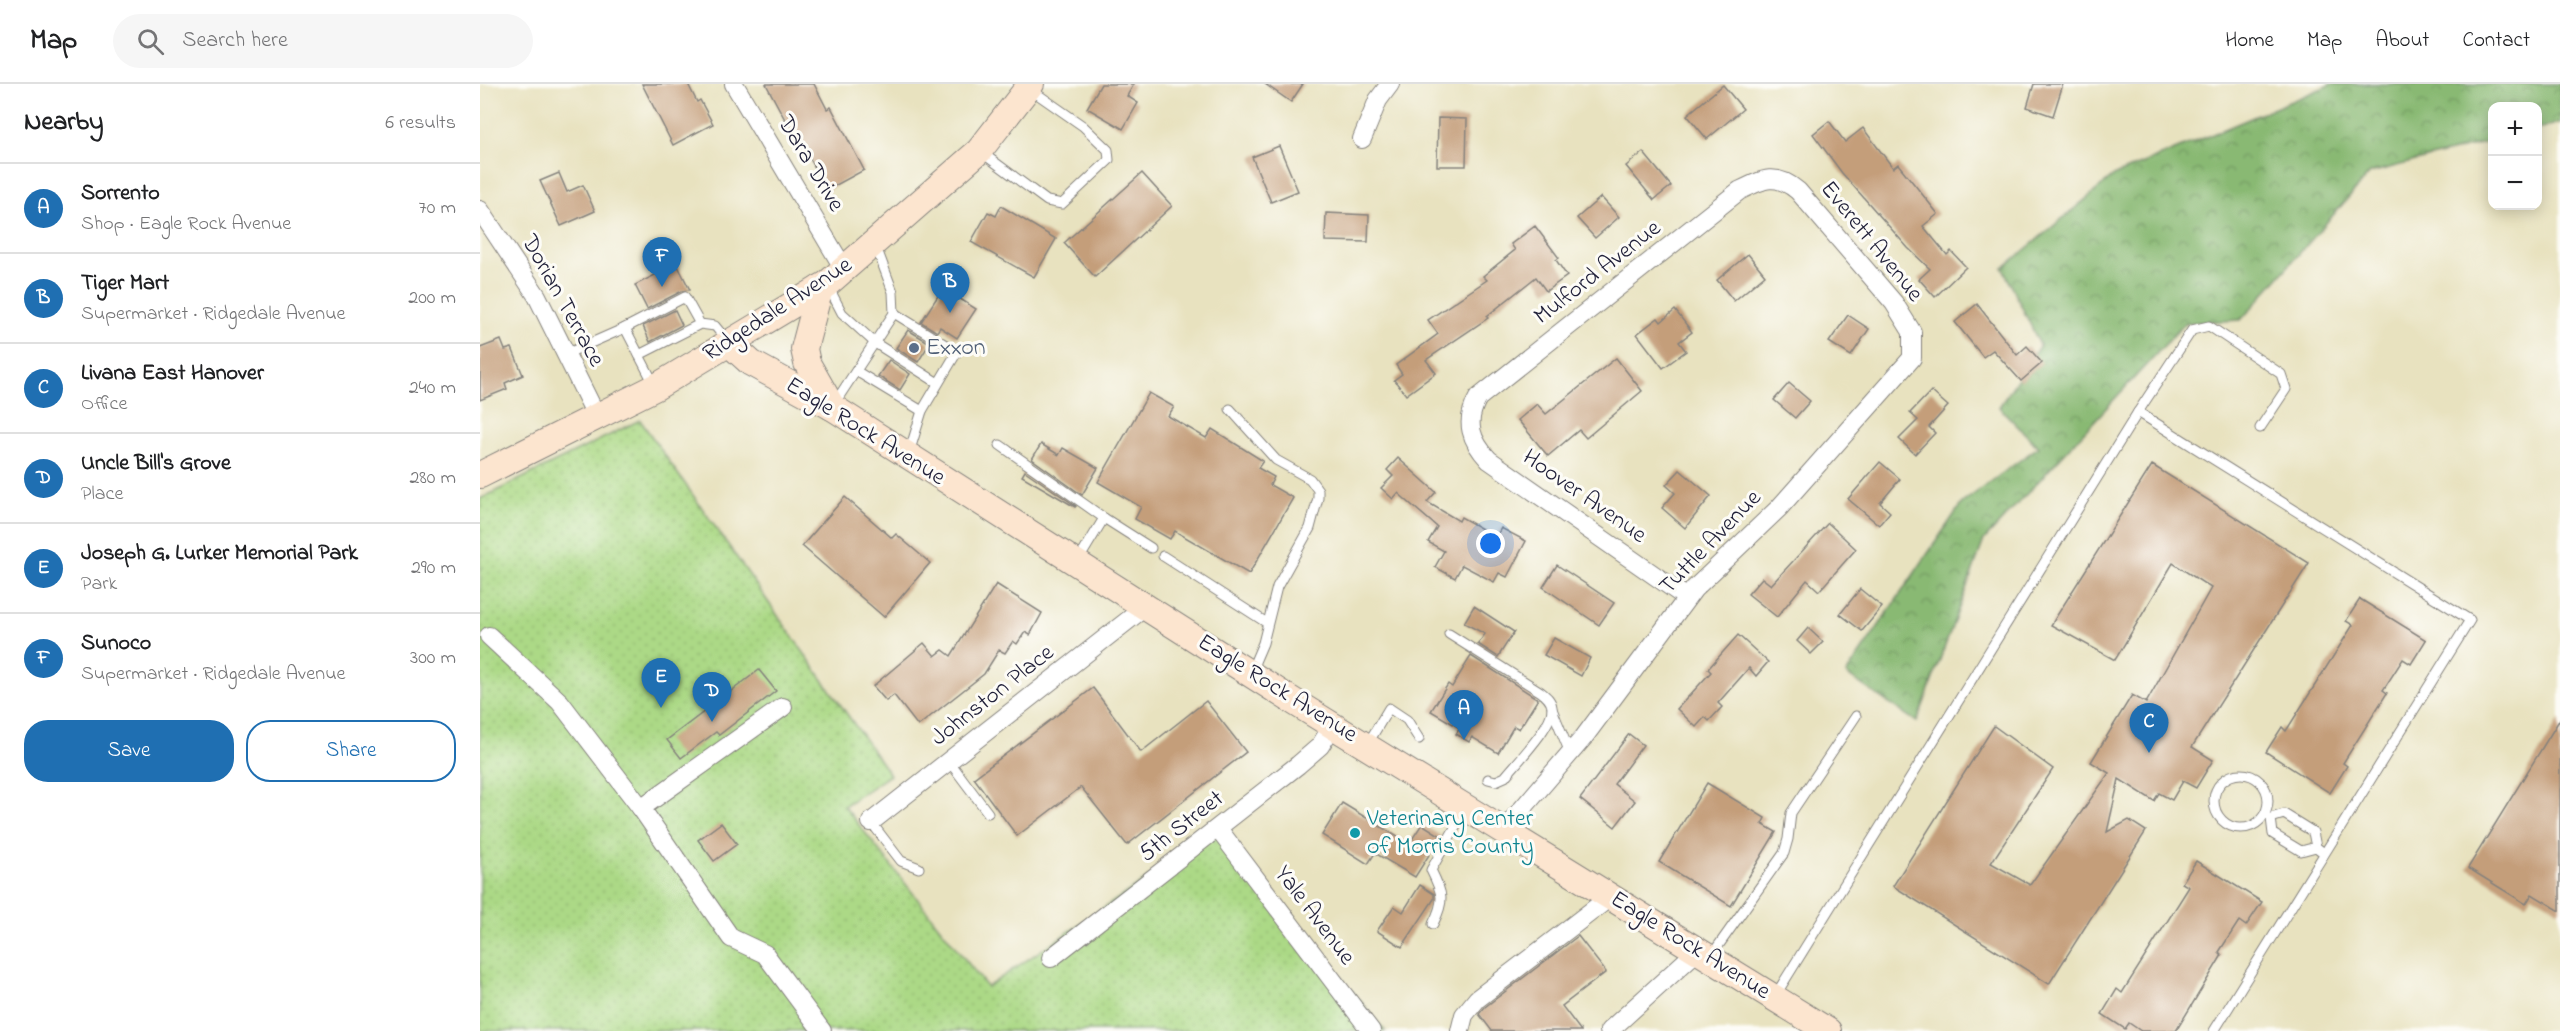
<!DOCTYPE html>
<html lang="en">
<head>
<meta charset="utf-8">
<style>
	:root { --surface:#fff; --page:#f6f6f6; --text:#202124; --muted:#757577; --line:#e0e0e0; --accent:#1f6fb2 }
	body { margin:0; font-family:"Indie Flower",sans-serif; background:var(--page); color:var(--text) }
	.controls { position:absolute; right:18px; top:18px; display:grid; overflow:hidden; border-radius:12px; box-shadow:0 3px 15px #0003 }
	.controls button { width:54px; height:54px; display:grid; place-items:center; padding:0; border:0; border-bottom:2px solid var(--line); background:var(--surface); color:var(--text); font:30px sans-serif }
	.you { position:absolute; left:1011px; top:460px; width:21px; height:21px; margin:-15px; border:4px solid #fff; border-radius:50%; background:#1a73e8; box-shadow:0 0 0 9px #1a73e833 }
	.badge { display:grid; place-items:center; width:39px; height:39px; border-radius:50%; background:var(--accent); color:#fff; font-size:20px; font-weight:700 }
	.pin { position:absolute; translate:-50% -50px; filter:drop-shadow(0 2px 3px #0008) }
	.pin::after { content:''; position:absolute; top:32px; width:21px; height:18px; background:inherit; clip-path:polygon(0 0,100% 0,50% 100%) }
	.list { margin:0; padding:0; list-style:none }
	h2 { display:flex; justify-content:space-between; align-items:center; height:78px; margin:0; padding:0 24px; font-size:26px }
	h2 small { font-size:20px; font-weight:400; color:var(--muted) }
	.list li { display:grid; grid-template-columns:39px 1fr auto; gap:18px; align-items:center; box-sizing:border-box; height:90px; padding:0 24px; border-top:2px solid var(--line) }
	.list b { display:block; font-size:22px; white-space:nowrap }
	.list p { margin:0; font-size:20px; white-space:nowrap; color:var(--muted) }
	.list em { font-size:20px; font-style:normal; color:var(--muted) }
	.actions { display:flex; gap:12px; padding:18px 24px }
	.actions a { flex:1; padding:14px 0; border:2px solid var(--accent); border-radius:24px; text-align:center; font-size:21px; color:var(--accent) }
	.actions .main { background:var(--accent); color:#fff }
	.icon { flex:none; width:33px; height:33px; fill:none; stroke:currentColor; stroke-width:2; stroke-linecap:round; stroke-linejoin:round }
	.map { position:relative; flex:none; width:2080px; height:947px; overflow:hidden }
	header { display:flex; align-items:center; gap:36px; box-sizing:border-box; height:84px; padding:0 30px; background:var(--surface); border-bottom:2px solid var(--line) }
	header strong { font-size:28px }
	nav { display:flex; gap:33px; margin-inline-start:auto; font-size:21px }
	.search { width:420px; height:54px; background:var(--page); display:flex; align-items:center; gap:15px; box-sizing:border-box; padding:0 21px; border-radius:33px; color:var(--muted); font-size:22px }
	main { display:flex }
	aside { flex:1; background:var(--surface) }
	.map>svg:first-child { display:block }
	.forest { fill:url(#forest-crowns); stroke:#566e57; stroke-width:1.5 }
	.park { fill:url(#park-dots); stroke:#677e60; stroke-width:1.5 }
	.building { fill:#c49e7a }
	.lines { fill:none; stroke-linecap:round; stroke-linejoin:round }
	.lane-casing { stroke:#85827d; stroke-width:11 }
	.street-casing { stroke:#85827d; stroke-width:20 }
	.secondary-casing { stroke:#85827d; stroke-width:28 }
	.lane { stroke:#fff; stroke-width:9 }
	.street { stroke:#fff; stroke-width:18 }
	.secondary { stroke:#fce5cf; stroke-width:26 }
	.service-dot { fill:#5c6f8a; stroke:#fdfcf7; stroke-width:2 }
	.culture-dot { fill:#0f9aa8; stroke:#fdfcf7; stroke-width:2 }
	.labels { text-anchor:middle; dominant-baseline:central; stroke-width:6; stroke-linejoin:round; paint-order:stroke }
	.street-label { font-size:24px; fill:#22223b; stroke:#fdfcf7 }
	.service-label { font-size:24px; fill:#4e5e75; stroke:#fdfcf7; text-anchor:start }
	.culture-label { font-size:24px; fill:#0d838f; stroke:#fdfcf7; text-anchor:start }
</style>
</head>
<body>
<header>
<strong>Map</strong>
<div class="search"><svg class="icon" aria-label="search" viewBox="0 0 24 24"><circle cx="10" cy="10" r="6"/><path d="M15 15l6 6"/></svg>Search here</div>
<nav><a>Home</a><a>Map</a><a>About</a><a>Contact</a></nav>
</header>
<main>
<aside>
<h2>Nearby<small>6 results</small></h2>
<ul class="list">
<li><span class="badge">A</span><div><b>Sorrento</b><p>Shop · Eagle Rock Avenue</p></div><em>70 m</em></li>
<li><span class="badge">B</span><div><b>Tiger Mart</b><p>Supermarket · Ridgedale Avenue</p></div><em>200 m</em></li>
<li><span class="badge">C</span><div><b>Livana East Hanover</b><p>Office</p></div><em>240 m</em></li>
<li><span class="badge">D</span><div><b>Uncle Bill's Grove</b><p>Place</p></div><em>280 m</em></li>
<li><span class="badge">E</span><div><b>Joseph G. Lurker Memorial Park</b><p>Park</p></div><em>290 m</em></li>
<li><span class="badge">F</span><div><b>Sunoco</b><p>Supermarket · Ridgedale Avenue</p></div><em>300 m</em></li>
</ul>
<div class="actions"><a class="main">Save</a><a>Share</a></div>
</aside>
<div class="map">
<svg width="2080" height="947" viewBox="0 0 2080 947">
	<defs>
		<pattern id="forest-crowns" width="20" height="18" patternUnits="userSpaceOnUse" patternTransform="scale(1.5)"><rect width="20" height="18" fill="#89b973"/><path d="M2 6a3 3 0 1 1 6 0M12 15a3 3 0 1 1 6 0" fill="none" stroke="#709660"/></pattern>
		<pattern id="park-dots" width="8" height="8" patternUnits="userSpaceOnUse" patternTransform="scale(1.5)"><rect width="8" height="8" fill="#acd986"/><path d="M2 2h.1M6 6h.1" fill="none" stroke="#94ba75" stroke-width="1.8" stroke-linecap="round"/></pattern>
	</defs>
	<rect width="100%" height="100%" fill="#fdfcf7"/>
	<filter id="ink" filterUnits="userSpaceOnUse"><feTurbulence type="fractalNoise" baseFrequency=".0167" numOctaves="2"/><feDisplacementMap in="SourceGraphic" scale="12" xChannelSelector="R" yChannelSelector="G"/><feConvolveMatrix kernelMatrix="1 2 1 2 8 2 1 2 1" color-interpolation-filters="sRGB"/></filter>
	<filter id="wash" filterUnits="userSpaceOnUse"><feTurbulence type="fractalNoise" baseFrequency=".008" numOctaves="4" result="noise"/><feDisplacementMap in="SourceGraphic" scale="24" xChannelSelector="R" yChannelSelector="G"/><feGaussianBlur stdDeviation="1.35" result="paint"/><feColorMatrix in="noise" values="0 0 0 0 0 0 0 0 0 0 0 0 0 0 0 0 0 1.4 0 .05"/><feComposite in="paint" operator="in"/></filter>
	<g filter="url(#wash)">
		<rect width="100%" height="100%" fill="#e8e2bf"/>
		<!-- forest -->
		<polygon class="forest" points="1852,0 2080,0 2080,39 2058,45 2058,22 2012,22 2012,57 1890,89 1761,236 1705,239 1504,456 1437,638 1366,590 1482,419 1558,363 1519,323 1560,261 1523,184 1635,91"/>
		<!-- park -->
		<polygon class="park" points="160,336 410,691 364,722 507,903 739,746 905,947 0,947 0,415"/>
		<g id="blocks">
			<!-- building -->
			<g class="building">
				<polygon points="162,0 208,0 217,18 220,16 233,40 193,61"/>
				<polygon points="286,0 334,0 347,25 351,23 384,86 347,106 328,71 325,73"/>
				<polygon points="621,0 654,0 647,12 658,19 643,45 607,24"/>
				<polygon points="785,0 823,0 811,18"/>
				<polygon points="1554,0 1583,0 1573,32 1547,23"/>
				<polygon points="1243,1 1263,25 1227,55 1207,31"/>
				<polygon points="958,34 987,35 986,82 957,82"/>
				<polygon points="1349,37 1365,58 1383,44 1413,84 1418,80 1458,130 1443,142 1467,171 1471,167 1486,183 1455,213 1439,195 1450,185 1428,164 1362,89 1333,50"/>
				<polygon points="799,62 818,107 791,118 772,73"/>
				<polygon points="1163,68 1191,102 1174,116 1146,82"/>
				<polygon points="79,89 87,108 103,101 115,127 81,142 60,97"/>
				<polygon points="662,89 692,122 615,193 584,159"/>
				<polygon points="1121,113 1139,133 1115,154 1097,134"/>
				<polygon points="521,122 576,155 554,193 491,158 508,128 516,132"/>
				<polygon points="846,129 889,131 888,158 845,157"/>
				<polygon points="1055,142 1079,174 1076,176 1087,192 1066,207 1056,193 1007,232 1008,234 946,276 956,289 926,311 914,296 922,290 916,281 958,250 948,236 1007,196 1003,192 1035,166 1031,160"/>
				<polygon points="1268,170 1285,191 1254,217 1237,196"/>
				<polygon points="197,180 210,206 202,207 167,225 155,201"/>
				<polygon points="463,204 496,225 477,254 460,243 457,248 441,238"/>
				<polygon points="1497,220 1537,271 1547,262 1562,279 1541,297 1513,266 1503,273 1475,238"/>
				<polygon points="195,226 202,241 170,258 163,242"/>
				<polygon points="1195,226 1212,248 1199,258 1206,267 1183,284 1157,250 1178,234 1181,238"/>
				<polygon points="1368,231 1389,245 1371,272 1349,258"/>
				<polygon points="428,246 450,259 438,278 416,264"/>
				<polygon points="21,256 25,266 32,264 43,291 25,299 27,305 0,316 0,264"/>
				<polygon points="1136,274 1162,307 1106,354 1099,346 1068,372 1038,336 1057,320 1066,330"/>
				<polygon points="409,276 430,290 420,306 398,292"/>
				<polygon points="1309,299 1330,317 1315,334 1294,316"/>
				<polygon points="1451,307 1468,322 1449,343 1455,349 1435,370 1419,355 1438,336 1430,329"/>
				<polygon points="669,309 694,323 688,332 726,354 732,345 783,377 778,384 794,393 790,401 813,414 769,490 695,447 690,455 655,435 661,423 618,398"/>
				<polygon points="561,360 579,371 583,364 618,384 602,411 552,375"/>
				<polygon points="918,374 956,408 947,418 979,437 981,433 1016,453 1021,444 1046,457 1027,493 1019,489 1014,498 982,481 975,494 955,483 964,467 948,458 957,443 918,409 913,415 901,404 913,392 907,386"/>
				<polygon points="1400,378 1420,395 1400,419 1410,428 1399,441 1368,415"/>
				<polygon points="1672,381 1829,479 1712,663 1733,676 1716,704 1703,697 1692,716 1679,709 1674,717 1639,695 1627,748 1649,736 1666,747 1569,900 1413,802 1514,642 1573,685 1511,779 1550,801 1629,689 1611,678 1652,611 1666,619 1731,504 1693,479 1635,576 1571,541"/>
				<polygon points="1200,386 1231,412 1205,444 1182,424 1195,409 1186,401"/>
				<polygon points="545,387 596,422 595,423 542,392"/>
				<polygon points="365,413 412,454 416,450 450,479 404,533 322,462"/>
				<polygon points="1348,439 1376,465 1339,507 1327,496 1297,533 1268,510 1282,494 1291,501"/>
				<polygon points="1077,481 1134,519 1119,541 1063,503"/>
				<polygon points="516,500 562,529 550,551 545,548 537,560 533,557 525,569 519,566 504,590 438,642 414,611 406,617 393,602 444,559 455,572 463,566 471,572"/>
				<polygon points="1380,505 1402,523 1382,547 1360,530"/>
				<polygon points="1880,515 1946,556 1931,580 1923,575 1903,606 1907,609 1863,679 1867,682 1850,709 1786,668 1802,643 1806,647 1873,541 1866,537"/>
				<polygon points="994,522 1034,548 1018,573 998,560 1005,550 984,539"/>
				<polygon points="1328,544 1343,558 1331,570 1317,557"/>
				<polygon points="1258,551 1288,578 1276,592 1269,584 1238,619 1242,623 1229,637 1225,633 1216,643 1197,625 1231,588 1228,585"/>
				<polygon points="1074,554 1110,574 1101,592 1064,571"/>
				<polygon points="991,572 1058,615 1039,645 1034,642 1018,669 992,653 989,658 976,650 980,644 951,627 968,600 972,603"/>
				<polygon points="279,586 296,607 239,651 236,648 201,674 187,656"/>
				<polygon points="613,604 661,668 726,617 766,668 647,761 601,703 537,752 494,694"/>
				<polygon points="2080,635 2080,827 2052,810 2046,820 1988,784"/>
				<polygon points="1149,650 1163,661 1134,700 1155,717 1135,743 1100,715"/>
				<polygon points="1227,699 1285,734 1282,740 1296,748 1251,822 1179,778"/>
				<polygon points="862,719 929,760 942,740 961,752 935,793 895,769 888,780 842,751"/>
				<polygon points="241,739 257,760 234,777 218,756"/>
				<polygon points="1716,777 1782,818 1766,842 1759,837 1739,868 1742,871 1696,947 1661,947 1649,939 1645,945 1622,930 1637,905 1642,909 1709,803 1702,799"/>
				<polygon points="940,801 954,810 954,815 922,863 897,847 914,822 923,828"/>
				<polygon points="1098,852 1126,888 1082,922 1101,947 1012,947 999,930 1005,923"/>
			</g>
		</g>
	</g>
	<g filter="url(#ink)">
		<use href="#blocks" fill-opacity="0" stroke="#85827d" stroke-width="1.5"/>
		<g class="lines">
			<!-- lane casing -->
			<g class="lane-casing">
				<g id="lane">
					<polyline points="501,68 567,117 582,120 629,76 628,66 603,42 550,5"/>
					<polyline points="395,160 413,208 414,229"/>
					<polyline points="348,202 362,229 395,259 458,299"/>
					<polyline points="220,240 159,271 145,244 205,213 220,240 235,242 248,258"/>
					<polyline points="86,270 145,244"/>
					<polyline points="159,271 174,300"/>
					<polyline points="376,287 442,327"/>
					<polyline points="354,320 414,229 477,268 442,327 429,369"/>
					<polyline points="750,325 796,376 830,395 838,406 838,414 830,444 797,503 783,559 771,587"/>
					<polyline points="1658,328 1990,536 1734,947"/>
					<polyline points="520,361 624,434 598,477"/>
					<polyline points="624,434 671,464"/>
					<polyline points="683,472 787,539"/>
					<path d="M 969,550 L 1061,608 C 1066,612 1071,616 1072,623 C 1074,641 1036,679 1025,693 L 1016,697 L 1008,695"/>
					<polyline points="1072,625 1090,669"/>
					<polyline points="887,661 909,624 927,636 939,655"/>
					<polyline points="469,677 508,729"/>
					<circle cx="1761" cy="717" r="27"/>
					<polyline points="391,738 421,777 439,784"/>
					<polyline points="1836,763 1821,767 1793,750 1791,734 1804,730 1833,748 1836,763 1844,769"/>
					<path d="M 953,840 C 965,816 963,810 951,786 L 985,726"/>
					<polyline points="1231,872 1304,769 1308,755 1311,729 1376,632"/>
					<polyline points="1295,912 1658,328 1712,246 1729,242 1801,290 1806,305 1780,344"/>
				</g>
			</g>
			<!-- street casing -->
			<g class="street-casing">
				<g id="street">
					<polyline points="254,0 364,185"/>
					<polyline points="882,55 898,16 910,0"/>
					<polyline points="0,126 57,212 117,333"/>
					<polyline points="9,552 80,618 161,724 251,854 285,870 342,947"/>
					<polyline points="161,724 303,623"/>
					<polyline points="391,738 665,523"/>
					<polyline points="739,746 891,947"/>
					<path d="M 1024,746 L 1104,653 L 1214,505 L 1299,424 L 1432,274 L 1432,248 L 1414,219 L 1318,107 C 1296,88 1283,95 1259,107 L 998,314 C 984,338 991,357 1009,376 L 1207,514"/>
					<polyline points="571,874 818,681 840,662 853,641"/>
					<polyline points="980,947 984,931 997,915 1130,813"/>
					<polyline points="1129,947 1217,867"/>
				</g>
			</g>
			<!-- secondary casing -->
			<g class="secondary-casing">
				<g id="secondary">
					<polyline points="340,204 324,265 327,279 352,323"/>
					<polyline points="250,260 271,279 352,323 816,619 1348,947"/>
					<polyline points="0,391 176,303 347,200 499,67 551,0"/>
				</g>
			</g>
			<!-- lane -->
			<use href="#lane" class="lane"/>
			<!-- street -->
			<use href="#street" class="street"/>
			<!-- secondary -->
			<use href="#secondary" class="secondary"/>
		</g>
	</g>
	<!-- markers -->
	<circle class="service-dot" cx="434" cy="264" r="6"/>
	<circle class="culture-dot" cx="875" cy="749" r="6"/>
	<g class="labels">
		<!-- street labels -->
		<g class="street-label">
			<text transform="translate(330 80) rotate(59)">Dara Drive</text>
			<text transform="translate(1391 158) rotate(51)">Everett Avenue</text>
			<text transform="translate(1118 189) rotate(-38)">Mulford Avenue</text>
			<text transform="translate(82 217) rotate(61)">Dorian Terrace</text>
			<text transform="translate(298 226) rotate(-33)">Ridgedale Avenue</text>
			<text transform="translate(385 348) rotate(32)">Eagle Rock Avenue</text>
			<text transform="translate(1104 413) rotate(35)">Hoover Avenue</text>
			<text transform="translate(1231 459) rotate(-46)">Tuttle Avenue</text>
			<text transform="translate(797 605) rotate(32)">Eagle Rock Avenue</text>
			<text transform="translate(513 612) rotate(-38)">Johnston Place</text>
			<text transform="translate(702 743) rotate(-38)">5th Street</text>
			<text transform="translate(834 832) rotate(53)">Yale Avenue</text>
			<text transform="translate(1210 862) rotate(32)">Eagle Rock Avenue</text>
		</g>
		<!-- service labels -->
		<g class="service-label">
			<text x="446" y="264">Exxon</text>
		</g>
		<!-- culture labels -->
		<g class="culture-label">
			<text x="887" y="735">Veterinary Center<tspan x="887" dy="28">of Morris County</tspan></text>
		</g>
	</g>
</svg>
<div class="controls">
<button>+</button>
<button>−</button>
</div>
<div class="you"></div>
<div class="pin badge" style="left:984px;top:656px">A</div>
<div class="pin badge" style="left:470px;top:229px">B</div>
<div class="pin badge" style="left:1669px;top:669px">C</div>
<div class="pin badge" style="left:232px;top:638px">D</div>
<div class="pin badge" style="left:181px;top:624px">E</div>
<div class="pin badge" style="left:182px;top:203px">F</div>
</div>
</main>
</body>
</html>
